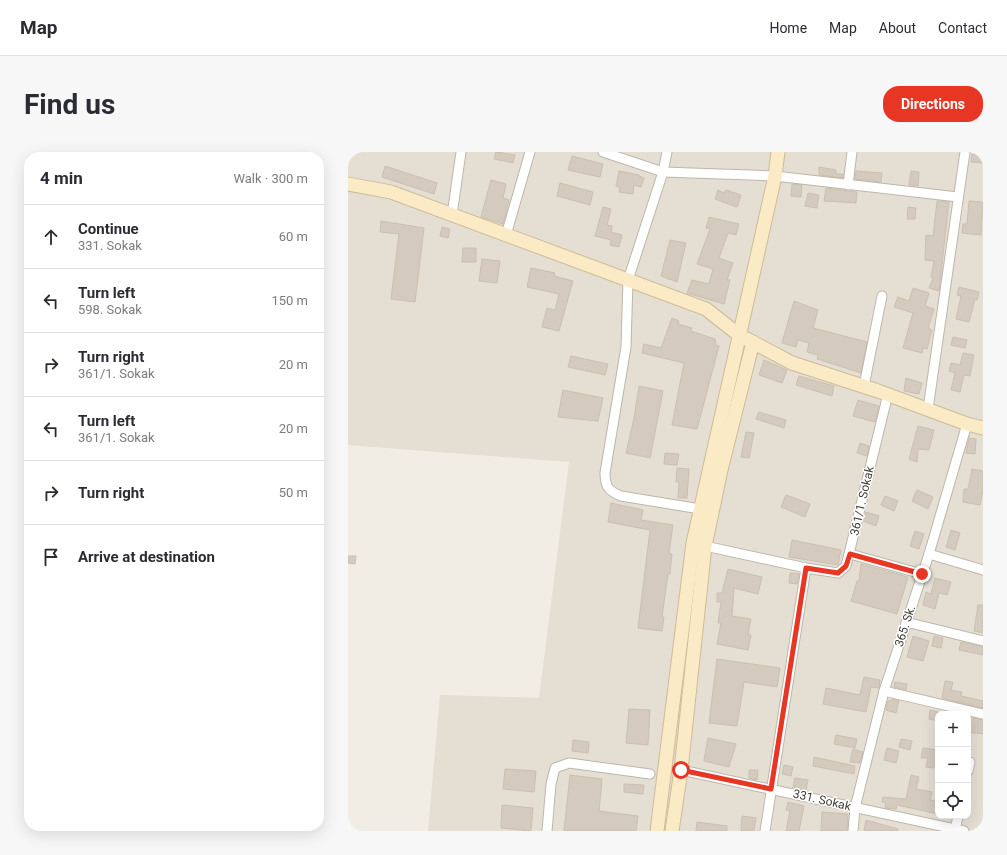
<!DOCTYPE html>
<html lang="en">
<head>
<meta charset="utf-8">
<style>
	:root { --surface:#fff; --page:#f7f7f7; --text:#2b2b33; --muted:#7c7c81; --line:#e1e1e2; --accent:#e83625 }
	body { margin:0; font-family:Roboto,sans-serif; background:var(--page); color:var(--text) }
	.controls { position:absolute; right:12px; bottom:12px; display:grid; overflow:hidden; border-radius:8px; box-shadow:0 4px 16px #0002 }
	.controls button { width:36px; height:36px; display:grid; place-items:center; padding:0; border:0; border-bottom:1px solid var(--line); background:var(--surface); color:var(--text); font:20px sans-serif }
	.stop { position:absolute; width:12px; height:12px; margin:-9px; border:3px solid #e83625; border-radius:50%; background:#fff }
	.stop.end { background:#e83625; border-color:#fff; box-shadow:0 1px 4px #0008 }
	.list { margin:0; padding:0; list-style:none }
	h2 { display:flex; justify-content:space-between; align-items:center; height:52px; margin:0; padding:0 16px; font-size:17px }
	h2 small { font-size:13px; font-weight:400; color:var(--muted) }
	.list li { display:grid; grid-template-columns:26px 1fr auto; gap:12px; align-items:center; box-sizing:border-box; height:64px; padding:0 16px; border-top:1px solid var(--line) }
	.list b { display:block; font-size:15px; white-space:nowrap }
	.list p { margin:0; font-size:13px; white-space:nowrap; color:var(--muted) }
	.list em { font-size:13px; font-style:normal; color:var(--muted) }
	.icon { flex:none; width:22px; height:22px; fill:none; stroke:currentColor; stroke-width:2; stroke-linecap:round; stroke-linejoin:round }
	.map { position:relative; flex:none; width:635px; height:679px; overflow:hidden; border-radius:16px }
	header { display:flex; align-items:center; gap:24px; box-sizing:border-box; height:56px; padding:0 20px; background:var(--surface); border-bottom:1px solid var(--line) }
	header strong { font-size:19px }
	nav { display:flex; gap:22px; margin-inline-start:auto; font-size:14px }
	.intro { display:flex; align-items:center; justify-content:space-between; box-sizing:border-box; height:96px; padding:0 24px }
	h1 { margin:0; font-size:28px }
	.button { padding:10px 18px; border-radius:16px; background:var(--accent); color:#fff; font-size:14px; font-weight:700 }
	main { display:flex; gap:24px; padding:0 24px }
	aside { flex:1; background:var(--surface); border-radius:16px; box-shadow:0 4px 16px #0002 }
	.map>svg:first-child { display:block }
	.residential { fill:#e4ded3; fill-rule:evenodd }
	.building { fill:#d4cabe; stroke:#ccbfaf }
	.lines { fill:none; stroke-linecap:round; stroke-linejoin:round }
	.street-casing { stroke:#beb6ab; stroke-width:11 }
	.secondary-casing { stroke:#cdbc97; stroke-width:15 }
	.street { stroke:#fff; stroke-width:9 }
	.secondary { stroke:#faeac6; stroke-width:13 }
	.route { stroke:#e83625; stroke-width:5 }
	.labels { text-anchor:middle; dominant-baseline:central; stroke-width:3; stroke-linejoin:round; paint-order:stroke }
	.street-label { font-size:12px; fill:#433d35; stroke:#fff }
</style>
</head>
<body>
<header>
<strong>Map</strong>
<nav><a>Home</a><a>Map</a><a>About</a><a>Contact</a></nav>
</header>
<div class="intro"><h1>Find us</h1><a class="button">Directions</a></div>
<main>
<aside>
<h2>4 min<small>Walk · 300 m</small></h2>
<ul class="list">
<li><svg class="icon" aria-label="ahead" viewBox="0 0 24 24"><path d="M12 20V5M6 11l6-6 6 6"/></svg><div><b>Continue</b><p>331. Sokak</p></div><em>60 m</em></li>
<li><svg class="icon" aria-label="left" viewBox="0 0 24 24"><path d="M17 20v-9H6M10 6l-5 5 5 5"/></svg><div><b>Turn left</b><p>598. Sokak</p></div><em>150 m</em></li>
<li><svg class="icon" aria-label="right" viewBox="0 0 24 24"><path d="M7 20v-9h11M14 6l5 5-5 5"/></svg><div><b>Turn right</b><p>361/1. Sokak</p></div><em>20 m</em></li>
<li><svg class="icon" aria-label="left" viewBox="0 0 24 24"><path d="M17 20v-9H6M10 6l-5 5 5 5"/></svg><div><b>Turn left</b><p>361/1. Sokak</p></div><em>20 m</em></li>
<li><svg class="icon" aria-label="right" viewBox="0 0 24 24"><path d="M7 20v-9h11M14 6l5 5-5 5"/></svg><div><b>Turn right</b></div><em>50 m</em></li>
<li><svg class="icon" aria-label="arrive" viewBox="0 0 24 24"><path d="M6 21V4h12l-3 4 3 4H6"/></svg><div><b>Arrive at destination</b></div></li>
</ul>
</aside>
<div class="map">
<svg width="635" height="679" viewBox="0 0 635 679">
	<rect width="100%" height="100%" fill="#f1ede5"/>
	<!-- residential -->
	<path class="residential" d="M 0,0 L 635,0 L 635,679 L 80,679 L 92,543 L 191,546 L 221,310 L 0,293 ZM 590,562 L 620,562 L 620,664 L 590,664 Z"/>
	<!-- building -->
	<g class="building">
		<polygon points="148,0 167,3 165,11 146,7"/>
		<polygon points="624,2 635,4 635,11 623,10"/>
		<polygon points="224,4 255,12 252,25 220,18"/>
		<polygon points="37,14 89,31 86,42 34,25"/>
		<polygon points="471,15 488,18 488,22 495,22 495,26 471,23"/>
		<polygon points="271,19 291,23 291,24 296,26 293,35 286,33 285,42 271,40 272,36 268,34"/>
		<polygon points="508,19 534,21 533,30 507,27"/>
		<polygon points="563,19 571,20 570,34 561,33"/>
		<polygon points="143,28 158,32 155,46 161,48 155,72 133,65"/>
		<polygon points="212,31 245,40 242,53 209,44"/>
		<polygon points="444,32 454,33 453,45 443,44"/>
		<polygon points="478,36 509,40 508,51 476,49"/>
		<polygon points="370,38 376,41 378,38 393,43 389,55 367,47"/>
		<polygon points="460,41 471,43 469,56 457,54"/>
		<polygon points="589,49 601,50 591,139 581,136 585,126 583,125 586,109 577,108 578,83 585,84"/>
		<polygon points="621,49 635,50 633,83 614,81 615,72 619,72"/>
		<polygon points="255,55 263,57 259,73 264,74 263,80 274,83 271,95 262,93 263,88 247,84"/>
		<polygon points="560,55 568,56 567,67 559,67"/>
		<polygon points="361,65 391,72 388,83 380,81 371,106 385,111 379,128 382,128 376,152 339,141 344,128 361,132 365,117 349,112 362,77 358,76"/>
		<polygon points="33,69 76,76 67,150 43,147 51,82 32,80"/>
		<polygon points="94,75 102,77 100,86 92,84"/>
		<polygon points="322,88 338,91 329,130 313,124"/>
		<polygon points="115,96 128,96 128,110 114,110"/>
		<polygon points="134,107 152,109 149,131 131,129"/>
		<polygon points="183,116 207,121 206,124 225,129 211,179 194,175 199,156 207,158 211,142 179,135"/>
		<polygon points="611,135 631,140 629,148 627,147 621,170 608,167 613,144 609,143"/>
		<polygon points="565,136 581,141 577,154 586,157 580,176 584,178 579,197 575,196 574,201 555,196 565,161 546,155 550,145 561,149"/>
		<polygon points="446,149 470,158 465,176 519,190 513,221 469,207 470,203 459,200 461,191 450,188 448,195 434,191"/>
		<polygon points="324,166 331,169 330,172 344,176 343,179 367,187 368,193 371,194 349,277 324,273 336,211 294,201 296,192 313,196"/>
		<polygon points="605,185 619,188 617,196 603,193"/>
		<polygon points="615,201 626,203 622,224 616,223 612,240 603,238 607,221 601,219 603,211 612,213"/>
		<polygon points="223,204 260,212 257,223 220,215"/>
		<polygon points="416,208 439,218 434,231 411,223"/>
		<polygon points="451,224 486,234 484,244 448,233"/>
		<polygon points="558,226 574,231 571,242 556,239"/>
		<polygon points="291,234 315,239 302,306 278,301 286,266"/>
		<polygon points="215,238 255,246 250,269 210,265"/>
		<polygon points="510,248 531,254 527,270 505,264"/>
		<polygon points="411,260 438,268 436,276 408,267"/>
		<polygon points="570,274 586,278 581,298 570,297 569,310 561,307"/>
		<polygon points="398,280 406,281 401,306 393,305"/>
		<polygon points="621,286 628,287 627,302 618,301"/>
		<polygon points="512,291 521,294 519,304 509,301"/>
		<polygon points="317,301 331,302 329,313 316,312"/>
		<polygon points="329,316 341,317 339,346 330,346 331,330 328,330"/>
		<polygon points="624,317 635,319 635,338 632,353 615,350 616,337 620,337"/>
		<polygon points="569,338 585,345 580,357 564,349"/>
		<polygon points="438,343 462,352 457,365 433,355"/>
		<polygon points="537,344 550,349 546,359 533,353"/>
		<polygon points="263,351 295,358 293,368 325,373 321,401 324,402 322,422 320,422 314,465 316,465 314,479 290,476 302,378 260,370"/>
		<polygon points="518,360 531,364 528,374 515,369"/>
		<polygon points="603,378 612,381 607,398 598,395"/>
		<polygon points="567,379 576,382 571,397 562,394"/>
		<polygon points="444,388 493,398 490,413 441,405"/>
		<polygon points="0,404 8,404 7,412 0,411"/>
		<polygon points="513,412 560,425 549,462 503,449 509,429 511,429"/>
		<polygon points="380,417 414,425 410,442 386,436 384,464 403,467 400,483 403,483 400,498 369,492 373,471 370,471 373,450 369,450 369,441 374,441"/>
		<polygon points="442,421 451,422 449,432 441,431"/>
		<polygon points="587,426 603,430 599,443 591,441 587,457 575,453 578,440 583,442"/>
		<polygon points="630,453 635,453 635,481 626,479"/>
		<polygon points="565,484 581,489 575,509 559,505"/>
		<polygon points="586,484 595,486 593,496 584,494"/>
		<polygon points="613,490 635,495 635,503 611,498"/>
		<polygon points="369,507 432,516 429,535 396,530 389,574 361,571"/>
		<polygon points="516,525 532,528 531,536 523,535 518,560 475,552 478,536 512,543"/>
		<polygon points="597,529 605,530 603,538 614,540 613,544 635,549 635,556 594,546"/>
		<polygon points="547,530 559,532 558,538 546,535"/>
		<polygon points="544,547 551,549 548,561 538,558 540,549 543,549"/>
		<polygon points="281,557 302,558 300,593 278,591"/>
		<polygon points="582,558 590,560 590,569 581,567"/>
		<polygon points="620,565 635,568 635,582 620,580"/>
		<polygon points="488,583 509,587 507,596 486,592"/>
		<polygon points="360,586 388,592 381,615 356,609"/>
		<polygon points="553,587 564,589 562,598 551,595"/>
		<polygon points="225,588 241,590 240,601 224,599"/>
		<polygon points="539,596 551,599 548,611 536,608"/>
		<polygon points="575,596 590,598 586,616 578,615 580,606 573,606"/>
		<polygon points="505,597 515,600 512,611 502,610"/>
		<polygon points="466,605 507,614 506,622 465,614"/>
		<polygon points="436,613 445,615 443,624 434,622"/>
		<polygon points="157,617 188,619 186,640 155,637"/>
		<polygon points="401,618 410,618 409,628 401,626"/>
		<polygon points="222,623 254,627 251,659 290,664 288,679 216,679"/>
		<polygon points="563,623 571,625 568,637 584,640 582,648 590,649 590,662 549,653 548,657 537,656 538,651 534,650 535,645 558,647"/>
		<polygon points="447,626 460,628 458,638 445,636"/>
		<polygon points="276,632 296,633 295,642 276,640"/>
		<polygon points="440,650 456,654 451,679 438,679 442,659 438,658"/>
		<polygon points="154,653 185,656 183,679 153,676"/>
		<polygon points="474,660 500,662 499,679 473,679"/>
		<polygon points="394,664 408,666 406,679 393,679"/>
		<polygon points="518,668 550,677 550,679 516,679"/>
		<polygon points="349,670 379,674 379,679 348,679"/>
	</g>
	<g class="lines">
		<!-- street casing -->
		<g class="street-casing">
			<g id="street">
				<polyline points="255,0 315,20 427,24 610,45"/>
				<path d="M 319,0 L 315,20 L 280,128 L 278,195 L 257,321 C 257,334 260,339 273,344 L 352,357"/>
				<polyline points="500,33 504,0"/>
				<polyline points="104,63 113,0"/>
				<polyline points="158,83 182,0"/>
				<polyline points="516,234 534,144"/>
				<polyline points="580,257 617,0"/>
				<polyline points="357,394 458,416 490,421 498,414 540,242"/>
				<polyline points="502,402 574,422"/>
				<polyline points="581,402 635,418"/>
				<polyline points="558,470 635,489"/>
				<polyline points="536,539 635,562"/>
				<polyline points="333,618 616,679"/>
				<polyline points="620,619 622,610"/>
				<polyline points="199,679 203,632 207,616 221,611 302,622"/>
				<polyline points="417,679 458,416"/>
				<polyline points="505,679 507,656 536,539 581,402 619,272"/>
				<polyline points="607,679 610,664"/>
			</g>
		</g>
		<!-- secondary casing -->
		<g class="secondary-casing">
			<g id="secondary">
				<polyline points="0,32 43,40 358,157 391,183 444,211 530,239 619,272 635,276"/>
				<polyline points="309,679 345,391 427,24 430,0"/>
				<polyline points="324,679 333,618 357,394 373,318 405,190"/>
			</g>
		</g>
		<!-- street -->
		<use href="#street" class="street"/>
		<!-- secondary -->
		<use href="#secondary" class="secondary"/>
	</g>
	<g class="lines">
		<!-- route -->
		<polyline class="route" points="333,618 423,637 458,416 490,421 498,414 502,402 574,422"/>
	</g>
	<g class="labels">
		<!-- street labels -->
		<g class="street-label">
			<text transform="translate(514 349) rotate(-77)">361/1. Sokak</text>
			<text transform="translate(557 474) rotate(-72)">365. Sk.</text>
			<text transform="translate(474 648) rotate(13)">331. Sokak</text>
		</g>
	</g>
</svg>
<div class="controls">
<button>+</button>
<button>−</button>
<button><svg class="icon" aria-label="locate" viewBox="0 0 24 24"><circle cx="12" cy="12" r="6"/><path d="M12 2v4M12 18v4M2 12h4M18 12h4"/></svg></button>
</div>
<div class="stop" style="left:333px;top:618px"></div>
<div class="stop end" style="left:574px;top:422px"></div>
</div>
</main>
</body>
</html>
